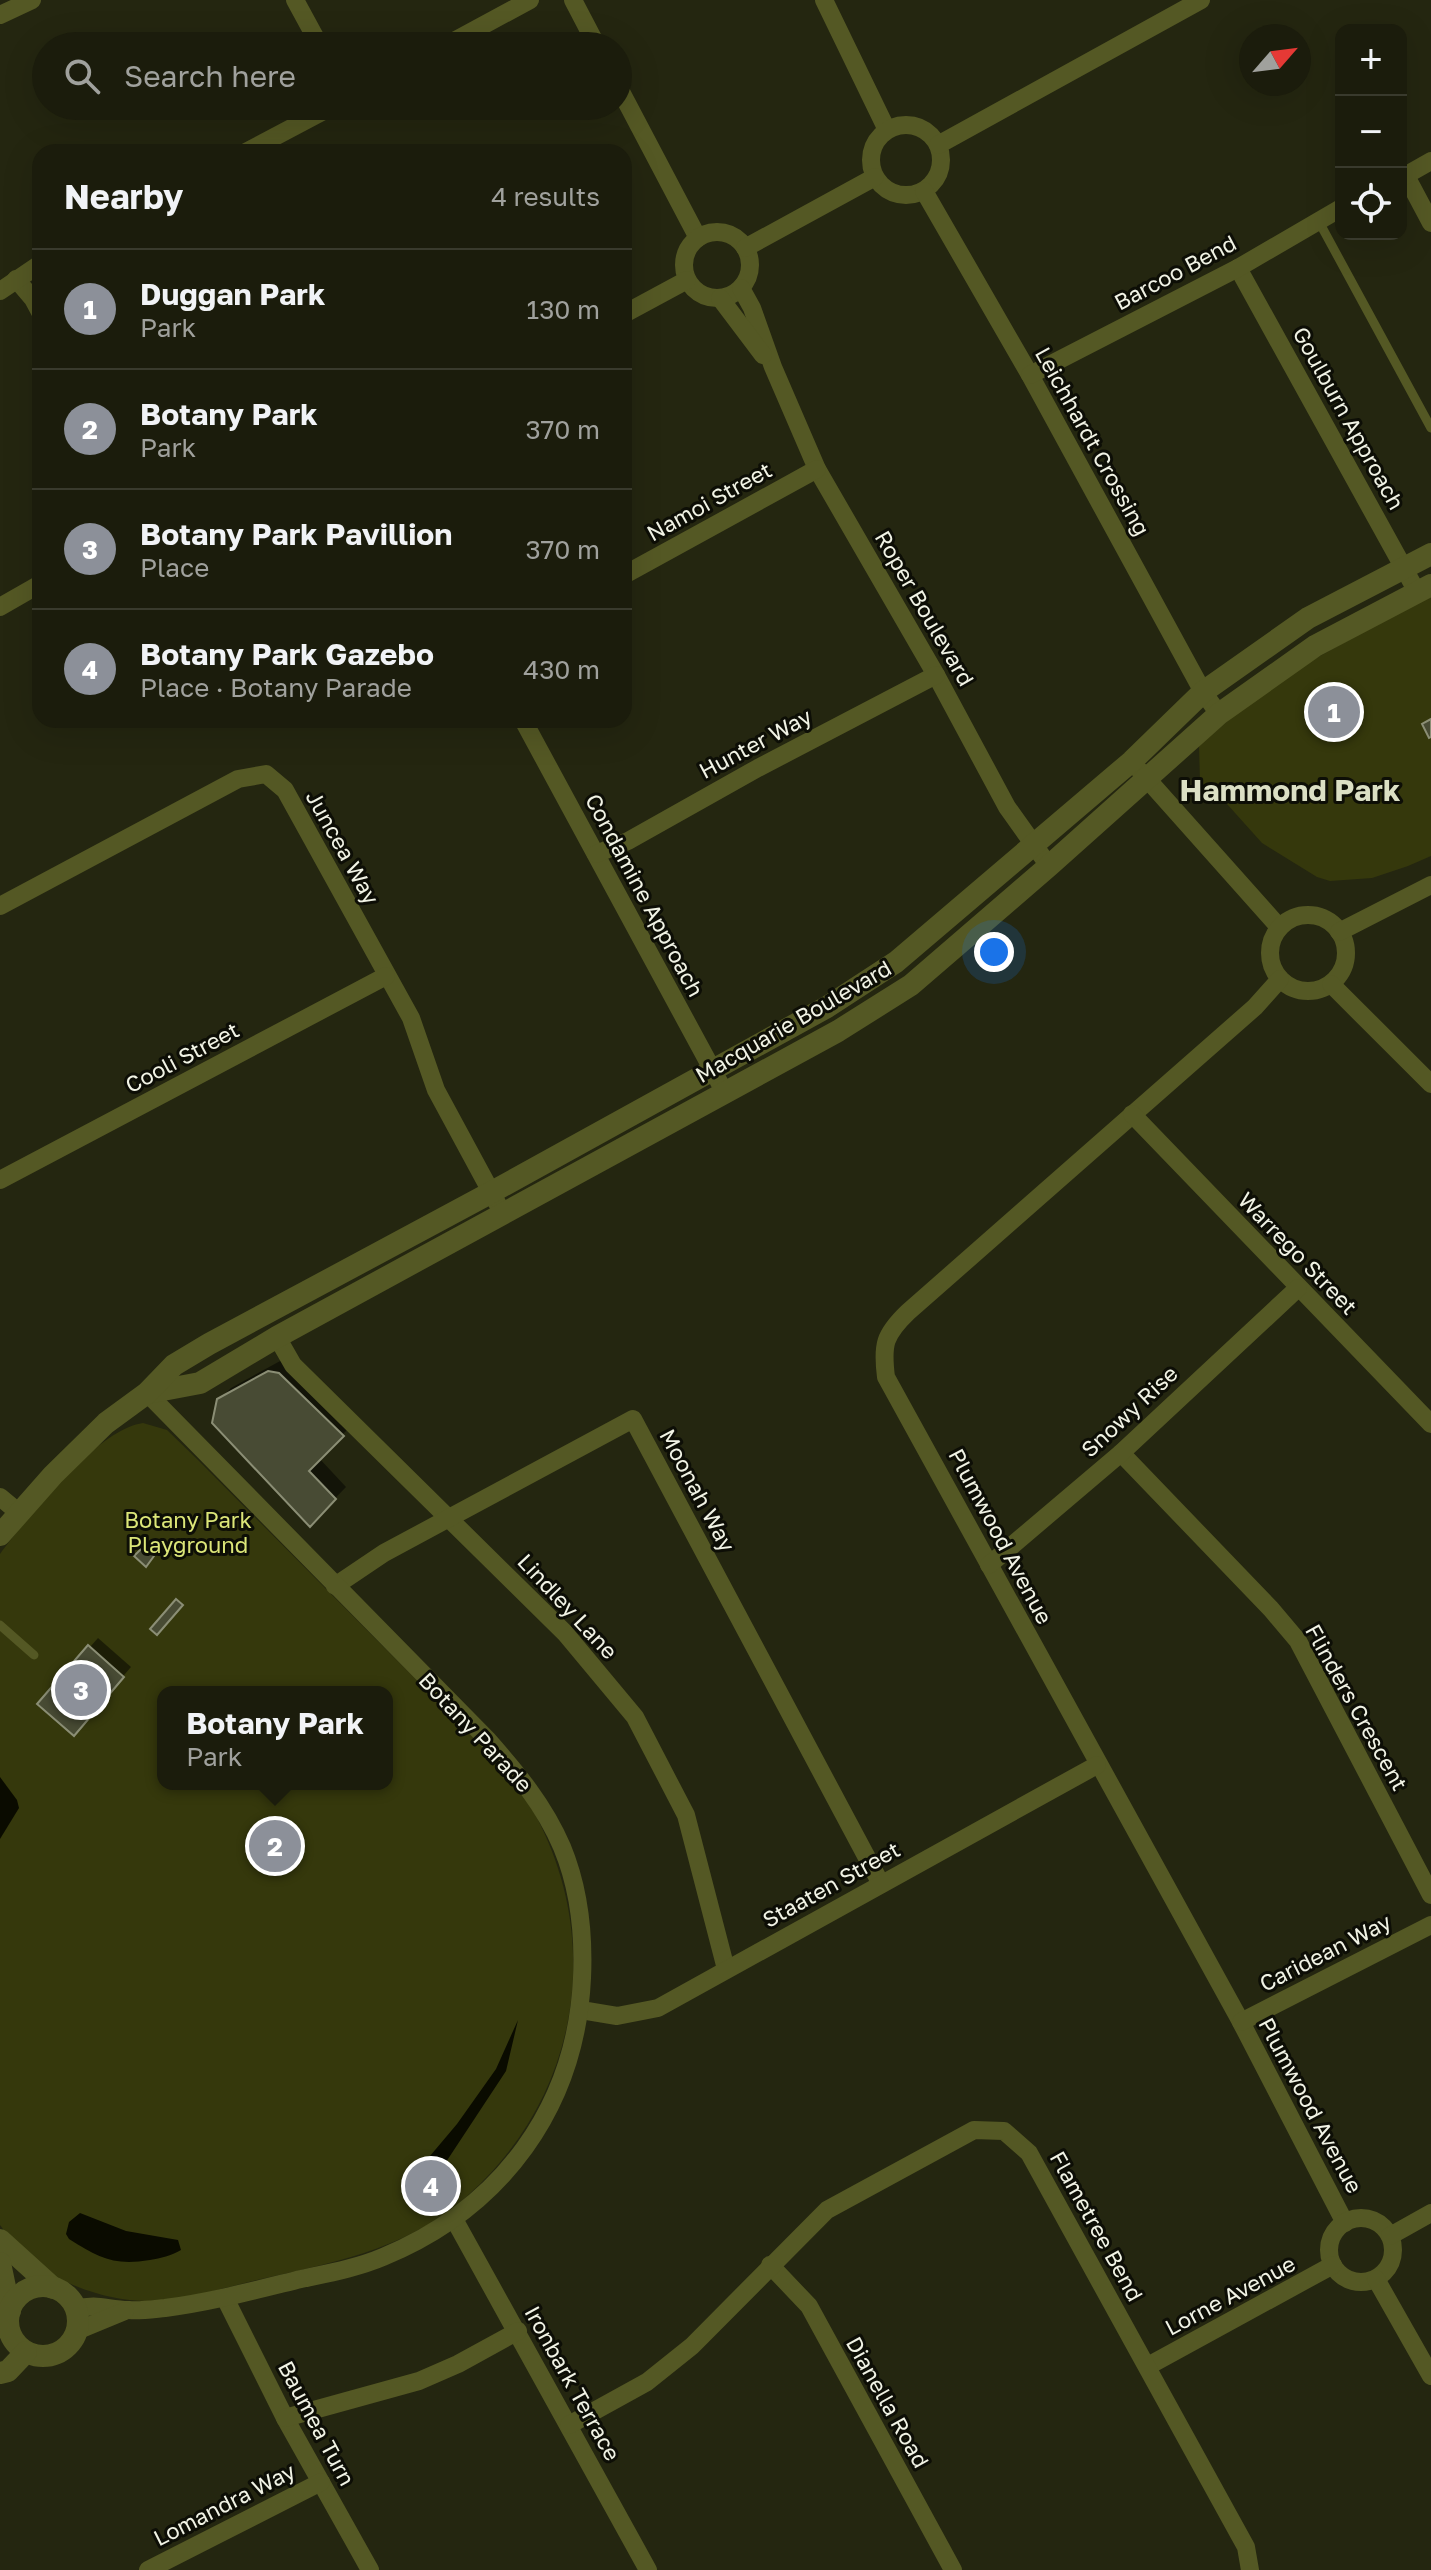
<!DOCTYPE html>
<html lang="en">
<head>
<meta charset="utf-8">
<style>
	:root { --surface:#1b1c0c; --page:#242515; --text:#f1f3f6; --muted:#a0a19d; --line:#393a2d; --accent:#8c9099 }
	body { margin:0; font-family:"Golos Text",sans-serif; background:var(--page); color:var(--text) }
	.controls { position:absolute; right:24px; top:24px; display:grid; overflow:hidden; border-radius:16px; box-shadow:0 8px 32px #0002 }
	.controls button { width:72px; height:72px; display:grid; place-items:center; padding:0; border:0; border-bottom:2px solid var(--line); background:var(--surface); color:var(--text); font:40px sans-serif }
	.compass { position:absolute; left:1239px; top:24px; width:72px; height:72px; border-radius:50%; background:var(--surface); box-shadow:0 8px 32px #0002; rotate:62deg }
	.you { position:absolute; left:994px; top:952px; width:28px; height:28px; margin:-20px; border:6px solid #fff; border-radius:50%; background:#1a73e8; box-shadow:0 0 0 12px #1a73e833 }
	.badge { display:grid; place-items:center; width:52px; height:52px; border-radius:50%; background:var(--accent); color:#fff; font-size:26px; font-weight:700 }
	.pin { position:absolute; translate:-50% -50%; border:4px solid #fff; box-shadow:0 2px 8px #0006 }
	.popup { position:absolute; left:157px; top:1686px; width:236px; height:104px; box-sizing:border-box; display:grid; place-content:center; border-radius:16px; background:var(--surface); filter:drop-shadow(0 2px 6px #0005); font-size:26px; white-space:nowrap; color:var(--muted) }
	.popup b { font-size:30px; color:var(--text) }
	.popup::after { content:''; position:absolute; left:50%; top:100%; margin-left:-16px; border:16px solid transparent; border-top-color:var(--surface) }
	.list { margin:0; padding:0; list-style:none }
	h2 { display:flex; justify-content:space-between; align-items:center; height:104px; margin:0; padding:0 32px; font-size:34px }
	h2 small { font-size:26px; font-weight:400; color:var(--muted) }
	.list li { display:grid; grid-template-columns:52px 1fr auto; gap:24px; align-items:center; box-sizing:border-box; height:120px; padding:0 32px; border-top:2px solid var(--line) }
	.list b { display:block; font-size:30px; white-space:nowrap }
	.list p { margin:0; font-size:26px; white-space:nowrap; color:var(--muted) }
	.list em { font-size:26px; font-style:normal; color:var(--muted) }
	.icon { flex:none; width:44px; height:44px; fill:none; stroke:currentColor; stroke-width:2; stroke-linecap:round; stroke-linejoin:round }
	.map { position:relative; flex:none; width:1431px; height:2570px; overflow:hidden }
	.search { position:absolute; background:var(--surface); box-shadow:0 8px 32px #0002; left:32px; top:32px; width:600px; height:88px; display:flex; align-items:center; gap:20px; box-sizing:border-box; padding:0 28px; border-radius:44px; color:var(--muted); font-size:30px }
	.panel { position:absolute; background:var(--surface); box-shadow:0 8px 32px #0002; left:32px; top:144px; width:600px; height:584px; border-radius:24px }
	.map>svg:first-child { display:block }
	.green { fill:#35380c; fill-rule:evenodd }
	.water { fill:#0a0b00 }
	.shadow { fill:#0007 }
	.building { fill:#484b34; stroke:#8b8e75; stroke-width:2 }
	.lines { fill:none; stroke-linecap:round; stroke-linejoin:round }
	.service { stroke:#545824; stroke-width:9 }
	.minor { stroke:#545824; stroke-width:18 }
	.tertiary { stroke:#545824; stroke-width:22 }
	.labels { text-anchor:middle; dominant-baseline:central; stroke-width:6; stroke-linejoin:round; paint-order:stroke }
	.street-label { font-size:22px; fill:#f1f3e5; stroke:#0d0e06 }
	.park-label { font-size:22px; fill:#dce678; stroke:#0d0e06 }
	.district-label { font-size:30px; font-weight:bold; fill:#dbdfc4; stroke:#0d0e06 }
</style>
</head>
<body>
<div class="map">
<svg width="1431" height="2570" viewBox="0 0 1431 2570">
	<rect width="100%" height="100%" fill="#242610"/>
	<!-- green -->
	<g class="green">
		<polygon points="1431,594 1431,856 1408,866 1372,878 1330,881 1317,877 1262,843 1227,804 1200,781 1199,745 1277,680"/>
		<path d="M 143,1423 L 167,1430 L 197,1459 L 488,1752 C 508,1775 528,1798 541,1826 C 605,1958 572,2109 459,2203 C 403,2250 327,2264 257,2280 C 223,2288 186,2300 150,2301 C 105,2302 51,2281 18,2250 C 11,2243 6,2233 0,2225 L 0,1554 C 27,1517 96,1430 143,1423 ZM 163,1692 L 387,1692 L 387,1784 L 163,1784 Z"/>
	</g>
	<!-- water -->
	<g class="water">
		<polygon points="0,1777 17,1800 19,1808 0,1839"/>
		<polygon points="518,2020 506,2071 446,2162 432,2167 430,2156 457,2124 496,2069"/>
		<path d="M 80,2213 L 126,2231 L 178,2240 L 181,2250 C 171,2256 161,2258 150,2260 C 114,2266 99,2258 69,2239 L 66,2234 L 69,2222 Z"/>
	</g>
	<!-- shadow -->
	<g class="shadow">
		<polygon points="282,1360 354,1423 319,1458 346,1487 310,1524 219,1400 231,1388"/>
		<polygon points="98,1638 131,1667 82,1724 90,1647"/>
		<polygon points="438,2173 445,2182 427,2196 421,2187"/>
	</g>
	<!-- building -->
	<g class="building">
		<polygon points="1431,719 1431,737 1429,738 1422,724"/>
		<polygon points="268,1371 279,1373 344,1436 309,1471 336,1499 310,1527 212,1423 217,1399"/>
		<polygon points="143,1547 154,1556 146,1567 134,1556"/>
		<polygon points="176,1599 183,1605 157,1635 150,1629"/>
		<polygon points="88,1645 124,1677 74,1736 37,1704"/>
		<polygon points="435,2174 444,2186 427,2199 418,2187"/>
	</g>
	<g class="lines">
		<!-- service -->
		<g class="service">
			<polyline points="1318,220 1431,428"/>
			<polyline points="0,1625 34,1655"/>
		</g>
		<!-- minor -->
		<g class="minor">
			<polyline points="295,0 320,46"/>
			<polyline points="573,0 597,46"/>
			<polyline points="824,0 887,130"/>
			<polyline points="0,15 32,0"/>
			<polyline points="445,46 530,0"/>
			<polyline points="618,86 698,238"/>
			<circle cx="906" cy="160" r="35"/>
			<polyline points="938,145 1201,0"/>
			<polyline points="246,152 333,106"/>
			<polyline points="1406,176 1431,223"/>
			<polyline points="1401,178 1431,161"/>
			<polyline points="924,191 1030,375 1203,692 1219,714"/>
			<circle cx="717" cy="265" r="33"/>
			<polyline points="745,248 875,177"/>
			<polyline points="1238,268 1417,592"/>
			<polyline points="16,279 33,299 40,312"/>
			<polyline points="741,288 752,308 773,367 817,469 936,675 1007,807 1049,866"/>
			<polyline points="0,291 40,264"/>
			<polyline points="720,298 763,355"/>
			<polyline points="624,314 687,280"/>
			<polyline points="1030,375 1238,268 1341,208"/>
			<polyline points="624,575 817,469"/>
			<polyline points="0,607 40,584"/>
			<polyline points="523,720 725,1093"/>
			<polyline points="1140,771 1279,927"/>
			<polyline points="596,854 628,841 758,768 936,675"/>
			<polyline points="0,906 238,779 266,774 285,790 411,1018 436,1090 503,1214"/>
			<circle cx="1308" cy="953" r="38"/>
			<polyline points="1339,932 1431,885"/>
			<path d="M 1280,979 L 1255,1007 L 908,1312 C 884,1335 882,1345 886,1377 L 1241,2022 L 1345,2223"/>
			<polyline points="1331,984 1431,1084"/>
			<polyline points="1132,1114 1431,1424"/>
			<polyline points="0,1180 386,976"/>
			<polyline points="277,1337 293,1365 565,1633 635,1717 686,1815 726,1969"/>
			<polyline points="1121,1453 1271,1609 1298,1641 1431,1895"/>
			<polyline points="0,1497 18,1512"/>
			<polyline points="989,1565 1121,1453 1298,1288"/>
			<polyline points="335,1586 384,1553 633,1419 881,1884"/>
			<polyline points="581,2010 617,2016 658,2008 1097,1765"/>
			<polyline points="1241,2022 1431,1925"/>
			<circle cx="1361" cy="2250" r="32"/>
			<polyline points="454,2219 648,2570"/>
			<polyline points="1390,2236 1431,2213"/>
			<polyline points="770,2265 809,2306 953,2570"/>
			<polyline points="1376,2279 1431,2376"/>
			<polyline points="225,2298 285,2418 370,2570"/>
			<path d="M 75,2309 C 99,2303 107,2310 129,2310 C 140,2311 154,2309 165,2308 C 211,2302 256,2290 301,2279 C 329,2273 357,2268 383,2257 C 502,2208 576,2107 582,1978 C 584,1934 579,1888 562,1847 C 544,1805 517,1773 487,1739 L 147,1393"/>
			<polyline points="73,2340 79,2330 125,2311"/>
			<polyline points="1148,2366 1333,2265"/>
			<polyline points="285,2418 419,2381 458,2364 518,2331"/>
			<polyline points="569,2425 647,2382 692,2346 827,2210 974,2130 1004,2131 1029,2153 1246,2547 1250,2570"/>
			<polyline points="148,2570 321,2482"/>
		</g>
		<!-- tertiary -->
		<g class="tertiary">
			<polyline points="147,1393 200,1383 277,1337 838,1031 911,985 1049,866 1219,714 1315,646 1431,585"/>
			<polyline points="0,1535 53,1475 106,1423 147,1393 174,1365 209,1344 492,1192 827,1007 896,962 1132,761 1203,692 1308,618 1431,554"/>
			<polyline points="0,2240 53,2288"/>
			<polyline points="0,2263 10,2311"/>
			<circle cx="43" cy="2321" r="35"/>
			<polyline points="0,2373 8,2371 26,2352"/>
		</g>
	</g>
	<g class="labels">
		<!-- street labels -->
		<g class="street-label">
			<text transform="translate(1175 272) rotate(-28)">Barcoo Bend</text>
			<text transform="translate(1349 418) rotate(61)">Goulburn Approach</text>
			<text transform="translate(1093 441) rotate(61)">Leichhardt Crossing</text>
			<text transform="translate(709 501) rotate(-29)">Namoi Street</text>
			<text transform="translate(925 608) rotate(60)">Roper Boulevard</text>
			<text transform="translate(755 743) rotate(-28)">Hunter Way</text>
			<text transform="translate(343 847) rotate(61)">Juncea Way</text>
			<text transform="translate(645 895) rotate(62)">Condamine Approach</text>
			<text transform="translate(793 1021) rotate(-30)">Macquarie Boulevard</text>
			<text transform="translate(182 1057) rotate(-28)">Cooli Street</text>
			<text transform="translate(1298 1253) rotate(46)">Warrego Street</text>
			<text transform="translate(1129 1411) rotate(-43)">Snowy Rise</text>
			<text transform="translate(698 1490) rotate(62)">Moonah Way</text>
			<text transform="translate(1001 1536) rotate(62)">Plumwood Avenue</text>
			<text transform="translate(568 1606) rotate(47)">Lindley Lane</text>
			<text transform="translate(1357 1707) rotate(61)">Flinders Crescent</text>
			<text transform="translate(476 1732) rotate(47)">Botany Parade</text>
			<text transform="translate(831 1884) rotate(-29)">Staaten Street</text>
			<text transform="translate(1325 1952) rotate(-27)">Caridean Way</text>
			<text transform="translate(1311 2105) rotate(62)">Plumwood Avenue</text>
			<text transform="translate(1097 2226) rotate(61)">Flametree Bend</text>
			<text transform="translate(1230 2295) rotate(-28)">Lorne Avenue</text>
			<text transform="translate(573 2383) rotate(61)">Ironbark Terrace</text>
			<text transform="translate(888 2402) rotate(61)">Dianella Road</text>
			<text transform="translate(317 2423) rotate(62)">Baumea Turn</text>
			<text transform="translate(224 2504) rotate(-27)">Lomandra Way</text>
		</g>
		<!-- park labels -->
		<g class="park-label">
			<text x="188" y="1519">Botany Park<tspan x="188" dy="25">Playground</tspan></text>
		</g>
		<!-- district labels -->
		<g class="district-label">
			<text x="1290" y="790">Hammond Park</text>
		</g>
	</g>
</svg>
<div class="controls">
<button>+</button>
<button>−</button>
<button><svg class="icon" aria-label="locate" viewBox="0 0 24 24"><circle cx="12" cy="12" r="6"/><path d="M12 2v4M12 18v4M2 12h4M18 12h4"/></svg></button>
</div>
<svg class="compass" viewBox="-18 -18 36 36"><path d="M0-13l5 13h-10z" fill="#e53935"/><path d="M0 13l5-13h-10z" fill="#a0a19d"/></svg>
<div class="you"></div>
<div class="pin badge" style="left:1334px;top:712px">1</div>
<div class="pin badge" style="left:275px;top:1846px">2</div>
<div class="popup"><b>Botany Park</b>Park</div>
<div class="pin badge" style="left:81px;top:1690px">3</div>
<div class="pin badge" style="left:431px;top:2186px">4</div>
<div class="search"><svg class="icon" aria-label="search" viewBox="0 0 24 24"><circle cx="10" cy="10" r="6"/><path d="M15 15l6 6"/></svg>Search here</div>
<section class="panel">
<h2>Nearby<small>4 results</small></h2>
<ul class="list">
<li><span class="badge">1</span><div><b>Duggan Park</b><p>Park</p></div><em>130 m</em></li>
<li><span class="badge">2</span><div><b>Botany Park</b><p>Park</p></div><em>370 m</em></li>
<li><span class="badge">3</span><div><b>Botany Park Pavillion</b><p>Place</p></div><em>370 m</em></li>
<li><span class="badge">4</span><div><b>Botany Park Gazebo</b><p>Place · Botany Parade</p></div><em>430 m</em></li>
</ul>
</section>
</div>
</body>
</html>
